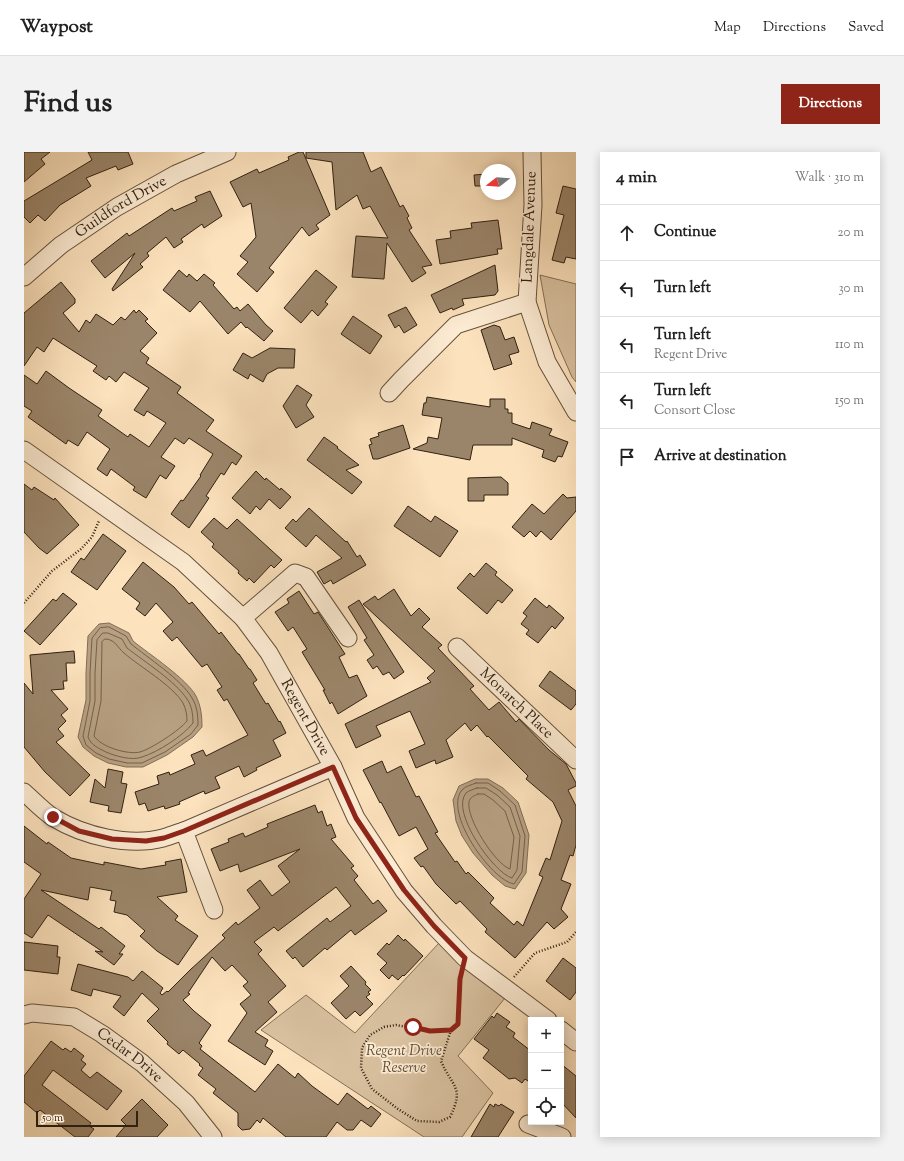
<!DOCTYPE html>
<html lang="en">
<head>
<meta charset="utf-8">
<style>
	:root { --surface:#fff; --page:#f2f2f2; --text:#222; --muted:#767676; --line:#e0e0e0; --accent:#8f2418 }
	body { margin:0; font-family:"Sorts Mill Goudy",serif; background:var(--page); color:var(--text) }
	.controls { position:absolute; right:12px; bottom:12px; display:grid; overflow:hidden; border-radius:0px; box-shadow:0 2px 10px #0003 }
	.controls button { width:36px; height:36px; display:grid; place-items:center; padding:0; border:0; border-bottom:1px solid var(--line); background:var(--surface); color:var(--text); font:20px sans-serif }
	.compass { position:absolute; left:456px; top:12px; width:36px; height:36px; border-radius:50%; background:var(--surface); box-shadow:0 2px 10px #0003; rotate:253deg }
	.scale { position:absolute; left:12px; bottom:10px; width:102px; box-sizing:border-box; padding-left:4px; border:2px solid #312110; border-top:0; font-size:11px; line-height:14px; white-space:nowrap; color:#312110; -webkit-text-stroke:3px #fdecd4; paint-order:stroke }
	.stop { position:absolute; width:12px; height:12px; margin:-9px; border:3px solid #8f2418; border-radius:50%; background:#fff }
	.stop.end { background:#8f2418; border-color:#fff; box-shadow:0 1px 4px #0008 }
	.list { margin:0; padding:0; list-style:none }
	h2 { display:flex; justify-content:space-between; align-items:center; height:52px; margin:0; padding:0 16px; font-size:17px }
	h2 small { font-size:13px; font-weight:400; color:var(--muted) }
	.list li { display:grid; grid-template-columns:26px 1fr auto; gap:12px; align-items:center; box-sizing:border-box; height:56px; padding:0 16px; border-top:1px solid var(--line) }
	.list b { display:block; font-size:15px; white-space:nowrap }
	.list p { margin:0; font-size:13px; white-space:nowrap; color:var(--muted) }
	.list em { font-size:13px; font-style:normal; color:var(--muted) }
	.icon { flex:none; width:22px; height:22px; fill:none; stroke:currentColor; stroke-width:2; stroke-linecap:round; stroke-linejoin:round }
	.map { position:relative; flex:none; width:552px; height:985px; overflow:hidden; border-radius:0px }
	header { display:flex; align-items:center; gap:24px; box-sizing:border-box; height:56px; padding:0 20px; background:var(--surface); border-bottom:1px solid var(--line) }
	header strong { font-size:19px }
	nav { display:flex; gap:22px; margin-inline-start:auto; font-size:14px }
	.intro { display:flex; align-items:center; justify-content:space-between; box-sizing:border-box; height:96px; padding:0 24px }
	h1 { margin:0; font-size:28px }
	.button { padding:10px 18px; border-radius:0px; background:var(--accent); color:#fff; font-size:14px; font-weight:700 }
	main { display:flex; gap:24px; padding:0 24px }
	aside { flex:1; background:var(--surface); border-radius:0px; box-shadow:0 2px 10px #0003 }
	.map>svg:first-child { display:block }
	.green { fill:#d9c1a0; stroke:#857158 }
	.water { fill:#b7a082; stroke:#816d54 }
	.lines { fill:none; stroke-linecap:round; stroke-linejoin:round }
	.shore { stroke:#746049; stroke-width:1 }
	.building { fill:#9b856a; stroke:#312110 }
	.minor-casing { stroke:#64513b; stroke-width:19 }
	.path { stroke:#312110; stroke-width:2.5; stroke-dasharray:1 2; stroke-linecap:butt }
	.minor { stroke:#fdecd4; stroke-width:17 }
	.route { stroke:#8f2418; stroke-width:5 }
	.labels { text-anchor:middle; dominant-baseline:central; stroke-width:3.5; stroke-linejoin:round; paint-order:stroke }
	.street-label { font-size:15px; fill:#312110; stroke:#fdecd4 }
	.park-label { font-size:15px; font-style:italic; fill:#63513b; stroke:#fdecd4 }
</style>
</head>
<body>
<header>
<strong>Waypost</strong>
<nav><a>Map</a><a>Directions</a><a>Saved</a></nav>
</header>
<div class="intro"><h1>Find us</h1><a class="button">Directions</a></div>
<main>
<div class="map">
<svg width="552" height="985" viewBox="0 0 552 985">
	<rect width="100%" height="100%" fill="#fce2bd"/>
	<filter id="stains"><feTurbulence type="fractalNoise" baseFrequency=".005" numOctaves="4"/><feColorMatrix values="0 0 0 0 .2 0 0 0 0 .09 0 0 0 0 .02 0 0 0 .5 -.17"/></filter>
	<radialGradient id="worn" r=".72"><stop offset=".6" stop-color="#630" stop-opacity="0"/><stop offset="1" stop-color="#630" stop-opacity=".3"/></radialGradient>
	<!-- green -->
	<g class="green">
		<polygon points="516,123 552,132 552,230 548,225 525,173"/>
		<polygon points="415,791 481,846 434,904 469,941 438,985 400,985 237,878 282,843 331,881"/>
	</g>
	<!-- water -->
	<g class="water">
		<path d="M 85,471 L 105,481 L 109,489 C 125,502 163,527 172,544 C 177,554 178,564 178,575 L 169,585 L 143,603 L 119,615 L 102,615 L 84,611 L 70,604 L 59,595 L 54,585 L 62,548 L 62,521 L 64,484 L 75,472 Z"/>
		<polygon points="451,627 464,627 479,636 494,650 505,683 502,721 491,737 481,734 468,723 449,701 438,684 432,669 429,648 435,634"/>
	</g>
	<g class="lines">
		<!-- shore -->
		<g class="shore">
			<path d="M 85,475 L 102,484 L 107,492 C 123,505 158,528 168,546 C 173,554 174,563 174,573 L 167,582 L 141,600 L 118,611 L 103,611 L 85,607 L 72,601 L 62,593 L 59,584 L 66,549 L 66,521 L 68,486 L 76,476 Z"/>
			<path d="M 79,481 L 84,481 L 98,487 L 103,496 C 121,510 151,529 163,547 C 168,554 169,563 169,571 C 159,584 134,600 118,605 C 108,609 91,604 82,600 C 74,596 67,593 64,585 L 71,549 L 71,521 L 73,488 Z"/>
			<path d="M 81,487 C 91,487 93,495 100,501 C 116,515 148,533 159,551 C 162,557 163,563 163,569 C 156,578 127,597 116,600 C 104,603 77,595 70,584 L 77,549 L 78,490 Z"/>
			<path d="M 452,631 L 464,631 L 476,639 L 491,653 L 501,684 L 498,720 L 490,732 C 467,728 419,660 438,638 C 441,634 448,633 452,631 Z"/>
			<path d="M 453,636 L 462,636 L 473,643 L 486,655 L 496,684 L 493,718 L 488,726 C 470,721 426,660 442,641 C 444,639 450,637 453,636 Z"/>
			<path d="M 454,642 L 460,642 L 469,648 L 481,659 L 490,685 L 486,717 C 471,712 442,666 445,650 C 446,645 450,644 454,642 Z"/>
		</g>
	</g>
	<!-- building -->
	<g class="building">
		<polygon points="0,0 26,0 17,7 21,12 0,30"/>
		<polygon points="64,0 104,0 109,12 94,18 92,14 62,26 67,34 36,53 21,69 14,63 6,71 0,65 0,49 68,8"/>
		<polygon points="275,0 279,0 306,63 292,73 295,77 285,84 278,75 245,116 250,120 233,140 213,122 224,110 216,104 232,85 227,51 219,55 206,30 233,17 235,21 265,8 264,5"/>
		<polygon points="282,0 339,0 347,20 357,15 376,55 379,53 385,64 383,66 388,76 385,78 408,113 398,115 402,121 388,130 363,91 360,127 328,125 332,84 364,86 346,54 339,57 333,43 312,58 308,10 282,6"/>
		<polygon points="462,22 462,34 451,34 450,23"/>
		<polygon points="539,34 552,37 552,107 542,105 540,111 528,108 540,63 532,61"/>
		<polygon points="186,39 198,64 180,76 178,72 157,87 159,90 150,96 142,85 123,101 125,104 116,112 119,115 89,139 88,137 111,101 81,126 67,109 103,81 105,84 148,56 150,59 173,49 171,45"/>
		<polygon points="474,68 478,97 473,97 474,102 416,112 412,88 427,86 426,79 448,76 447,71"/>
		<polygon points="471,113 474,139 471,143 438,147 440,153 429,158 428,156 416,161 407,143"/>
		<polygon points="155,118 163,125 165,122 173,129 180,122 191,131 189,133 210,157 213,155 216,159 224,152 242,173 249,179 240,189 223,175 222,176 217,170 204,182 176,149 166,160 139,138"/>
		<polygon points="292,118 313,135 301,150 304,152 294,164 288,158 277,171 260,156"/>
		<polygon points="37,130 51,147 51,151 39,161 55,180 62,168 66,171 72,162 89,173 97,165 101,168 110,158 112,161 115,158 124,167 121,169 133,181 116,199 125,206 122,211 157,235 153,241 190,268 182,279 218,304 212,313 208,310 200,323 197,321 182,344 185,346 165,376 147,362 157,348 159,349 177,324 176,323 189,302 165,286 160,292 151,286 137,305 151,314 142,327 136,323 122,346 109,338 111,335 87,317 83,324 73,317 86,297 63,280 54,294 44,288 42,292 4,265 8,259 0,254 0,223 13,232 22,219 45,236 78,258 74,264 104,285 106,282 125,295 142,271 123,259 120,264 110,258 125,236 100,220 92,230 85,224 82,228 69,219 73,214 29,186 20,200 13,195 0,214 0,161"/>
		<polygon points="382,155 393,173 380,181 375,173 371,176 364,163"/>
		<polygon points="329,164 358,184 346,202 317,182"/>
		<polygon points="470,173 476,175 481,188 490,185 495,200 485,203 488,212 470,218 457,178"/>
		<polygon points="246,196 271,197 270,216 254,216 243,222 239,230 226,222 224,227 209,218 219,201 228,206"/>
		<polygon points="273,233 288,243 282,253 290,265 272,276 259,254"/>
		<polygon points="403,245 466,255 466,247 481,247 481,257 484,257 484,261 488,261 488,271 506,277 508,270 528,277 525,283 544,290 538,305 534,304 531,310 518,305 520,298 488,286 488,293 449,293 446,308 389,297 403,291 404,285 414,287 418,266 398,263 400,251 402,251"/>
		<polygon points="379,273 386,296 354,307 349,307 345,293 348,292 346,287 355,284 354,281"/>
		<polygon points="300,285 314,295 313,296 335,313 322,318 338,330 328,342 283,308"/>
		<polygon points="232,319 241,328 242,326 256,338 257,336 267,345 256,357 245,347 236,358 232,354 226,362 208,346"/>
		<polygon points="477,325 484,331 484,343 460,343 460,349 444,349 444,326"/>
		<polygon points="0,332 8,338 10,335 30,348 31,346 55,373 23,402 15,396 0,380"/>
		<polygon points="539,342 543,346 552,345 552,359 527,388 517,379 512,385 506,379 500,385 488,375 508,352 520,362"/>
		<polygon points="384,354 407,370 411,364 434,379 416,405 370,374"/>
		<polygon points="285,356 322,390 323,389 333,405 336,403 342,413 309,432 307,428 300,432 293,420 318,406 292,383 282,395 261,376 269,367 272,370"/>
		<polygon points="190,366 203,377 213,367 258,408 250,416 247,413 230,431 225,426 223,429 214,421 215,419 188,395 190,392 177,380"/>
		<polygon points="79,382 102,399 73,438 47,420 57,406 60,408"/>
		<polygon points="119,410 150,435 165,452 168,450 195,482 197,480 214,502 215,502 225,517 226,517 233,528 229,531 242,552 244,551 255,570 256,569 262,581 249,588 257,604 232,616 233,618 220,625 215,614 191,625 196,636 181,642 180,639 155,650 156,652 141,657 140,654 124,659 121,651 115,653 111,640 135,632 133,624 145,620 146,623 171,612 167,603 179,598 182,604 224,583 203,547 200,549 193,538 198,535 183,512 178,515 153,485 148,489 139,479 149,470 132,451 121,464 112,457 116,451 98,437"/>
		<polygon points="462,411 473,420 471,423 489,438 478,451 474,448 463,462 433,436 446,421 450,425"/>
		<polygon points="370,437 387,464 395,456 406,467 398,475 418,493 414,496 450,534 446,537 465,558 475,550 492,570 495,567 525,598 542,612 552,631 552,634 544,638 552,654 552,693 549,704 546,703 537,728 547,732 537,757 544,765 530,777 523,770 491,806 461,780 463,777 436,749 432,752 412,732 399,714 397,715 390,706 404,697 392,675 375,684 357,650 356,651 339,618 358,609 363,621 377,614 392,645 395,644 414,680 411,681 431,710 433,709 442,722 444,720 470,746 466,751 490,773 493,769 499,774 519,725 515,723 522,706 526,708 538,669 529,650 502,627 504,624 464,584 463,585 453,573 447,579 441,571 422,588 429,605 412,612 411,608 392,616 385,599 401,592 386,559 352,574 357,584 332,596 321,572 407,530 403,526 411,519 339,452 351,444 354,448"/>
		<polygon points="275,439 290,462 294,460 321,502 315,505 325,526 333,523 343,544 314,562 308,550 306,552 299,538 301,538 278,500 283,497 269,475 264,479 251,460 265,451 263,447"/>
		<polygon points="39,441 53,452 16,493 0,479 29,447 32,449"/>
		<polygon points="511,446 523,456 525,453 540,466 531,477 528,474 514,491 502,482 505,478 497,472 503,464 499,461"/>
		<polygon points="335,448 380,520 370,527 365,520 359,523 353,514 349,517 343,508 350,503 340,488 343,486 324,455"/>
		<polygon points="50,499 51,511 42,511 43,529 39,529 40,537 27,538 44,557 37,563 42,569 34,577 40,584 32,590 66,623 46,644 21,620 0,595 0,531 9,542 6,503"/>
		<polygon points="526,519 552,539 552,552 547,558 515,534"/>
		<polygon points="84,617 99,620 97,631 103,632 97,661 84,659 85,654 66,650 71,627 81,636"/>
		<polygon points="291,653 294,661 298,659 303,674 307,672 312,685 307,687 330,714 327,716 334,724 330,728 349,752 354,748 363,759 331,783 327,778 303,798 301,796 279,815 271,805 269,807 262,799 303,766 306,770 327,754 312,735 254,779 250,775 230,790 238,798 234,802 262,834 244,850 253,860 231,880 244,888 241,894 249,899 241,913 204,889 223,861 216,852 227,843 219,834 224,830 208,813 201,819 188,805 164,841 166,842 159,848 170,859 187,873 175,891 178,894 176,897 231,940 254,912 271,926 274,921 288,934 314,953 323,941 344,957 347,954 357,962 347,975 337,968 329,978 323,978 313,970 302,985 262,985 239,966 236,971 233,968 226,977 218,978 214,974 214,961 189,941 192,937 174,923 179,916 175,913 176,912 159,898 155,902 143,892 144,890 123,869 135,857 118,841 100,864 89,855 97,844 69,837 67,844 47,838 54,812 104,825 109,829 118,819 139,836 136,841 138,843 143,839 144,840 166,818 201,786 198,783 212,770 214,773 236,756 223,738 236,728 248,744 266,730 254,714 276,697 216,720 214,712 196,719 187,697 205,690 204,687 219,681 221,685 244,675 243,672"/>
		<polygon points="0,674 23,692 24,690 47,706 80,713 80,710 117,717 142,713 141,710 157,707 163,740 133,745 154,764 151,768 174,784 154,813 133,799 116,784 121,779 103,763 90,760 92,749 86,748 88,739 66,735 64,748 17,738 75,777 77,775 101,794 95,802 99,802 90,813 71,799 79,800 24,763 8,786 0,781 0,747 17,722 0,710"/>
		<polygon points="374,783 380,789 381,787 399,804 380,824 379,823 374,828 368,823 365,827 356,818 363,811 353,802 363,791 365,793"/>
		<polygon points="0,790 34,794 33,805 36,805 34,822 0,818"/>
		<polygon points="539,806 552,816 552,840 546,848 522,829"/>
		<polygon points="327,814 342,830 341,832 347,838 344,840 346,842 342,845 349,852 336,864 331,859 322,867 307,851 325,834 316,824"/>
		<polygon points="473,861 486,870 482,875 491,881 489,885 507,899 507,931 501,927 498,931 491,926 485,927 459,906 465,898 450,887 468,864 470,866"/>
		<polygon points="27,889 39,898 41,896 47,900 50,896 60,904 57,908 62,912 57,918 66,926 73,920 98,939 83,958 29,918 18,933 67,971 65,974 70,977 64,985 51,985 16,958 13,961 0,950 0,924"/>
		<polygon points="537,912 552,924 552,966 537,950"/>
		<polygon points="118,947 144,973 133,985 92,985 102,973 97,968"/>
		<polygon points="466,952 470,955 471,952 475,954 477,952 490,960 474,985 447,985"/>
	</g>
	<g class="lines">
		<!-- minor casing -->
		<g class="minor-casing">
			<g id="minor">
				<polyline points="508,0 509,53 503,150 523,210 552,260"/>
				<path id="s1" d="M 0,125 L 37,93 L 93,55 L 152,22 L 203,0"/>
				<polyline points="365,241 377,228 432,173 503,150"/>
				<path id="s2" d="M 0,298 L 159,410 L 219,466 L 245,501 L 309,615 L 332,666 L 380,739 L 410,774 L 441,806 L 524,868"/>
				<polyline points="219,466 271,421 282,425 324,486"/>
				<path id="s3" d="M 433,495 L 552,608"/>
				<path d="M 0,640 C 9,648 19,659 30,666 C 60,684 105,695 139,686 C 146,684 153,681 160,679 L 309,615"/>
				<polyline points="160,679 190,758"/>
				<path id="s4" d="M 0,863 L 8,861 L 50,865 L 78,882 L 118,911 L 162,951 L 189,985"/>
				<polyline points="537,878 552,890"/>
				<polyline points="504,972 538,985"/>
			</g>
		</g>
		<!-- path -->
		<g class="path">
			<polyline points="0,451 28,419 57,397 68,385 75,369"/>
			<polyline points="490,825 511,801 543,790 552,780"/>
			<path d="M 427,878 L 417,909 C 428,935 441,935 426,965 L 415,970 L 393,969 L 374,957 L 348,937 L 337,916 L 338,896 L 346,883 L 360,875 L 372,873 L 406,879 L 427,878 L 434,871 L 436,827 L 437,820"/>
		</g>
		<!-- minor -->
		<use href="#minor" class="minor"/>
	</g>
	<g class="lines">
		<!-- route -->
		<polyline class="route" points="29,665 55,679 88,687 122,689 140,686 160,679 309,615 332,666 380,738 410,774 441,806 436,827 434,872 427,878 406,879 389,875"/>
	</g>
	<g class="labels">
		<!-- street labels -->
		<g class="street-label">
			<text stroke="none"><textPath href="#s1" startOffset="120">Guildford Drive</textPath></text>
			<text transform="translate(506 75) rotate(-88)">Langdale Avenue</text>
			<text stroke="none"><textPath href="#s3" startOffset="82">Monarch Place</textPath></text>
			<text stroke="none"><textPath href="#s2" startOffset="394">Regent Drive</textPath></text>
			<text stroke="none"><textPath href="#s4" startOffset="118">Cedar Drive</textPath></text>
		</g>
		<!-- park labels -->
		<g class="park-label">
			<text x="380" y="899">Regent Drive<tspan x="380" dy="17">Reserve</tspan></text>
		</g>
	</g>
	<rect width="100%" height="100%" filter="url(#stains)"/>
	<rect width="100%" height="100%" fill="url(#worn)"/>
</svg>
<div class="controls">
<button>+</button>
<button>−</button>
<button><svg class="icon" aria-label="locate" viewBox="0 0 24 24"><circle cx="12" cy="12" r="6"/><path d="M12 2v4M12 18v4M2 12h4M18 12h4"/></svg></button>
</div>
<svg class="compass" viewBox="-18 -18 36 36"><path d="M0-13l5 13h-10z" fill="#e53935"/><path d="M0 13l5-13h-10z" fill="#767676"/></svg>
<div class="scale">50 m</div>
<div class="stop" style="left:389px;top:875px"></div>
<div class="stop end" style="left:29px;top:665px"></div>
</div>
<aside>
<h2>4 min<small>Walk · 310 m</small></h2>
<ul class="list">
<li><svg class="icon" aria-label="ahead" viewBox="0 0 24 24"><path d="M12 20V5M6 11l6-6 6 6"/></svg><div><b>Continue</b></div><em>20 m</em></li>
<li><svg class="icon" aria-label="left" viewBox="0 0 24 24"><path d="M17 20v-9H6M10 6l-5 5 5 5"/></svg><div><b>Turn left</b></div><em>30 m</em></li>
<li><svg class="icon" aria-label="left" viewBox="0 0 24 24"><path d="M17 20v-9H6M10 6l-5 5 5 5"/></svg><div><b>Turn left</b><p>Regent Drive</p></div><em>110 m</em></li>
<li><svg class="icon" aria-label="left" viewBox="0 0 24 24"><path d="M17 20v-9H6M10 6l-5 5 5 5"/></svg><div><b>Turn left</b><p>Consort Close</p></div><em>150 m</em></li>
<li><svg class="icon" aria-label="arrive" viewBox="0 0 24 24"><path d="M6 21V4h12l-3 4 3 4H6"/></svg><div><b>Arrive at destination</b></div></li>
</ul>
</aside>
</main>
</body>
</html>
